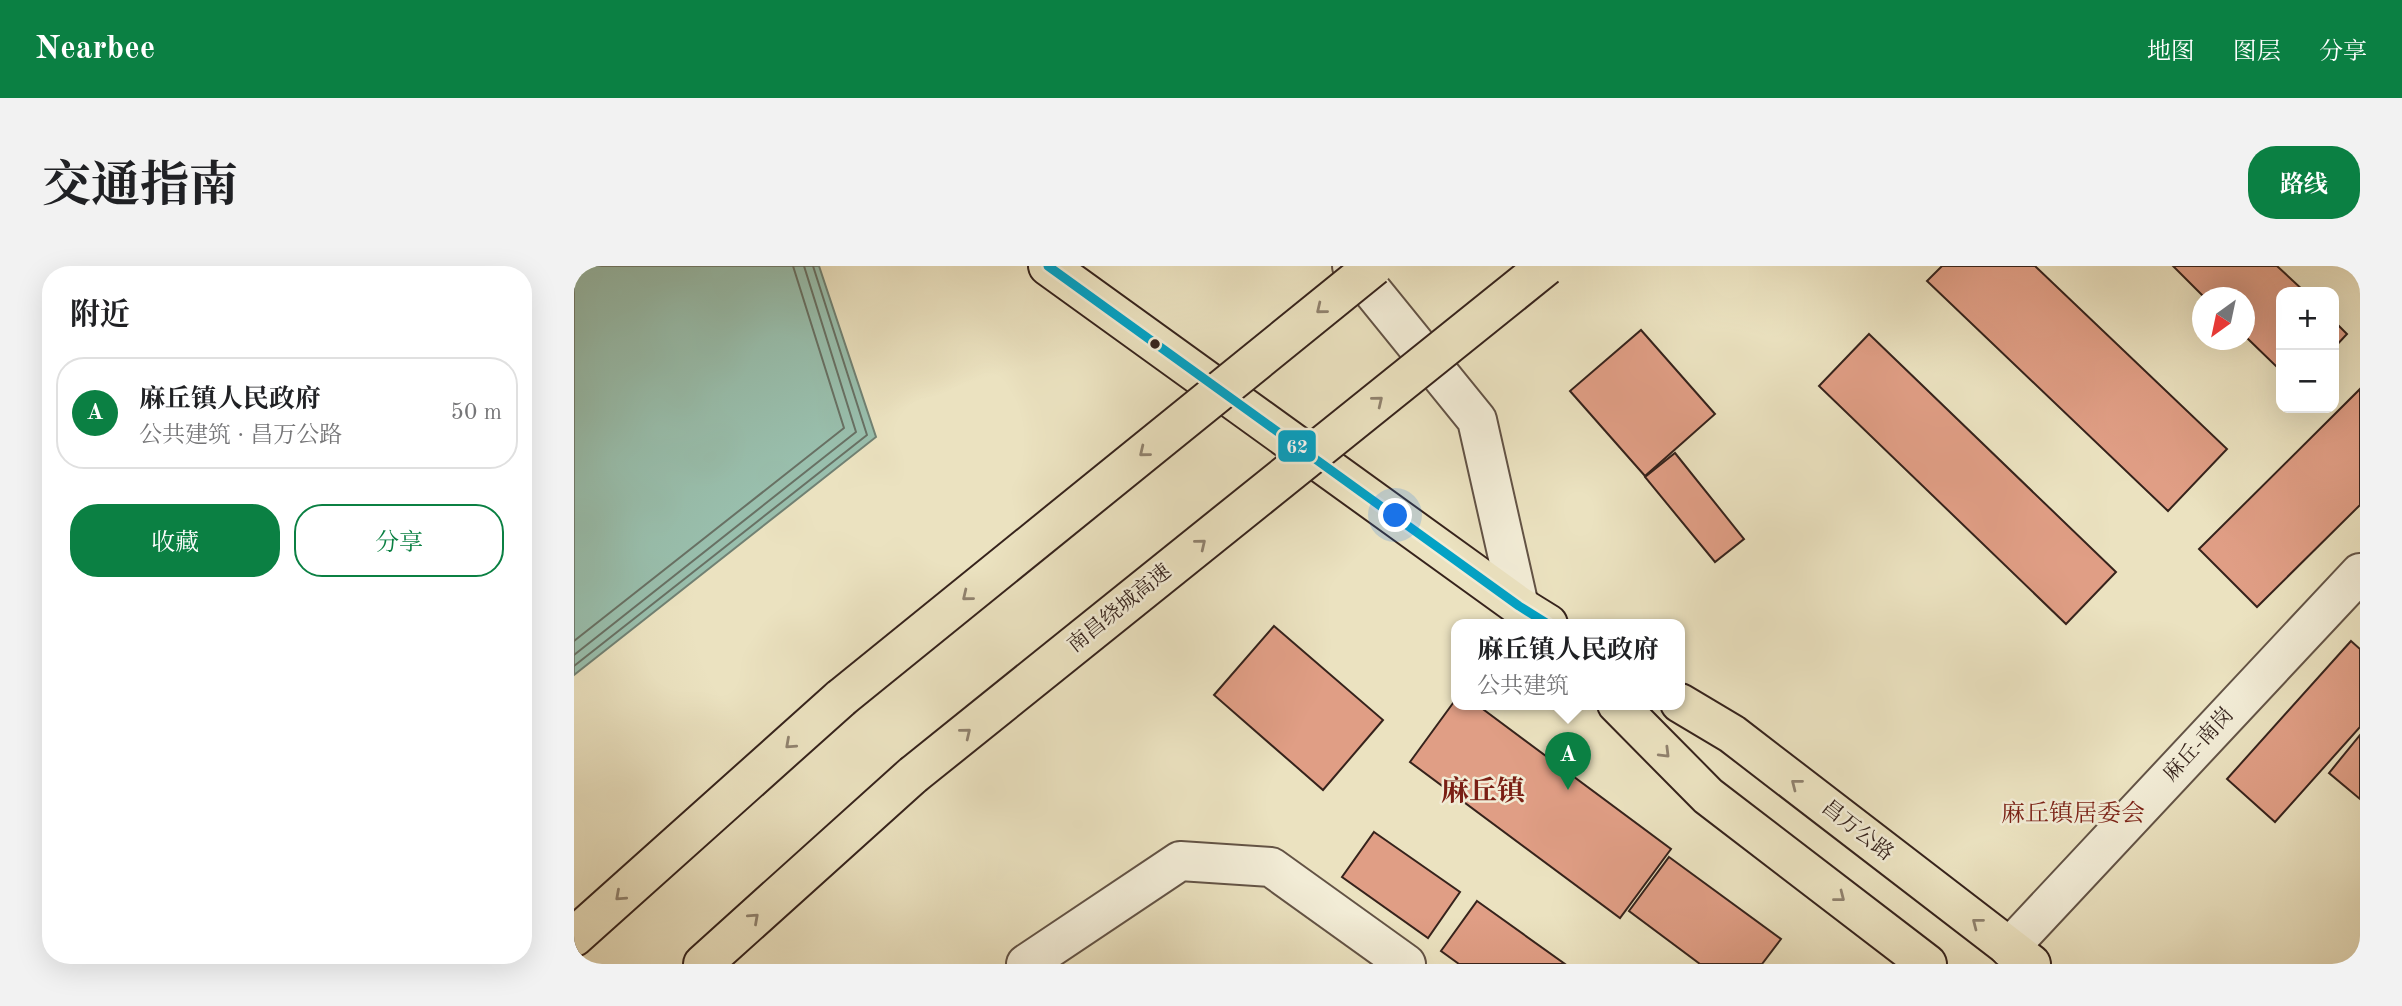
<!DOCTYPE html>
<html lang="zh">
<head>
<meta charset="utf-8">
<style>
	:root { --surface:#fff; --page:#f2f2f2; --text:#202124; --muted:#757577; --line:#e0e0e0; --accent:#0b8043 }
	body { margin:0; font-family:"Old Standard TT","Noto Serif SC",serif; background:var(--page); color:var(--text) }
	.controls { position:absolute; right:21px; top:21px; display:grid; overflow:hidden; border-radius:14px; box-shadow:0 7px 28px #0002 }
	.controls button { width:63px; height:63px; display:grid; place-items:center; padding:0; border:0; border-bottom:2px solid var(--line); background:var(--surface); color:var(--text); font:35px sans-serif }
	.compass { position:absolute; left:1618px; top:21px; width:63px; height:63px; border-radius:50%; background:var(--surface); box-shadow:0 7px 28px #0002; rotate:213deg }
	.you { position:absolute; left:822px; top:250px; width:24px; height:24px; margin:-18px; border:5px solid #fff; border-radius:50%; background:#1a73e8; box-shadow:0 0 0 10px #1a73e833 }
	.badge { display:grid; place-items:center; width:46px; height:46px; border-radius:50%; background:var(--accent); color:#fff; font-size:23px; font-weight:700 }
	.pin { position:absolute; translate:-50% -58px; filter:drop-shadow(0 2px 4px #0008) }
	.pin::after { content:''; position:absolute; top:37px; width:24px; height:21px; background:inherit; clip-path:polygon(0 0,100% 0,50% 100%) }
	.popup { position:absolute; left:877px; top:353px; width:234px; height:91px; box-sizing:border-box; display:grid; place-content:center; border-radius:14px; background:var(--surface); filter:drop-shadow(0 2px 5px #0005); font-size:23px; white-space:nowrap; color:var(--muted) }
	.popup b { font-size:26px; color:var(--text) }
	.popup::after { content:''; position:absolute; left:50%; top:100%; margin-left:-14px; border:14px solid transparent; border-top-color:var(--surface) }
	.list { margin:0; padding:0; list-style:none }
	h2 { display:flex; justify-content:space-between; align-items:center; height:91px; margin:0; padding:0 28px; font-size:30px }
	h2 small { font-size:23px; font-weight:400; color:var(--muted) }
	.list li { display:grid; grid-template-columns:46px 1fr auto; gap:21px; align-items:center; box-sizing:border-box; height:112px; margin:0 14px 14px; padding:0 14px; border:2px solid var(--line); border-radius:28px }
	.list b { display:block; font-size:26px; white-space:nowrap }
	.list p { margin:0; font-size:23px; white-space:nowrap; color:var(--muted) }
	.list em { font-size:23px; font-style:normal; color:var(--muted) }
	.actions { display:flex; gap:14px; padding:21px 28px }
	.actions a { flex:1; padding:16px 0; border:2px solid var(--accent); border-radius:28px; text-align:center; font-size:24px; color:var(--accent) }
	.actions .main { background:var(--accent); color:#fff }
	.map { position:relative; flex:none; width:1786px; height:698px; overflow:hidden; border-radius:28px }
	header { display:flex; align-items:center; gap:42px; box-sizing:border-box; height:98px; padding:0 35px; background:var(--accent); color:#fff }
	header strong { font-size:33px }
	nav { display:flex; gap:38px; margin-inline-start:auto; font-size:24px }
	.intro { display:flex; align-items:center; justify-content:space-between; box-sizing:border-box; height:168px; padding:0 42px }
	h1 { margin:0; font-size:49px }
	.button { padding:18px 32px; border-radius:28px; background:var(--accent); color:#fff; font-size:24px; font-weight:700 }
	main { display:flex; gap:42px; padding:0 42px }
	aside { flex:1; background:var(--surface); border-radius:28px; box-shadow:0 7px 28px #0002 }
	.map>svg:first-child { display:block }
	.water { fill:#99bfad; stroke:#718173; stroke-width:2 }
	.lines { fill:none; stroke-linecap:round; stroke-linejoin:round }
	.shore { stroke:#687164; stroke-width:2 }
	.building { fill:#e09e85; stroke:#36231c; stroke-width:2 }
	.minor-casing { stroke:#635345; stroke-width:42 }
	.tertiary-casing { stroke:#635345; stroke-width:42 }
	.trunk-casing { stroke:#36231c; stroke-width:42 }
	.motorway-casing { stroke:#36231c; stroke-width:42 }
	.minor { stroke:#f2ecd6; stroke-width:38 }
	.tertiary { stroke:#f2ecd6; stroke-width:38 }
	.trunk { stroke:#ebe2c0; stroke-width:38 }
	.motorway { stroke:#ebe2c0; stroke-width:38 }
	.motorway-bridge-casing { stroke:#36231c; stroke-width:42; stroke-linecap:butt }
	.motorway-bridge { stroke:#ebe2c0; stroke-width:38 }
	.bus-1-casing { stroke:#f2ecd6; stroke-width:14 }
	.bus-1 { stroke:#03a2c5; stroke-width:9 }
	.oneway { stroke:#90826e }
	.bus-dot { fill:#36231c; stroke:#f2ecd6; stroke-width:2.5 }
	.labels { text-anchor:middle; dominant-baseline:central; stroke-width:5; stroke-linejoin:round; paint-order:stroke }
	.street-label { font-size:21px; fill:#36231c; stroke:#f2ecd6 }
	.quarter-label { font-size:24px; fill:#7a1f14; stroke:#f2ecd6 }
	.district-label { font-size:28px; font-weight:bold; fill:#7a1f14; stroke:#f2ecd6 }
	.line-badge { stroke:#f2ecd6; stroke-width:2.5 }
	.badge-label { font-size:19px; text-anchor:middle; font-weight:bold; fill:#fff }
</style>
</head>
<body>
<header>
<strong>Nearbee</strong>
<nav><a>地图</a><a>图层</a><a>分享</a></nav>
</header>
<div class="intro"><h1>交通指南</h1><a class="button">路线</a></div>
<main>
<aside>
<h2>附近<small></small></h2>
<ul class="list">
<li><span class="badge">A</span><div><b>麻丘镇人民政府</b><p>公共建筑 · 昌万公路</p></div><em>50 m</em></li>
</ul>
<div class="actions"><a class="main">收藏</a><a>分享</a></div>
</aside>
<div class="map">
<svg width="1786" height="698" viewBox="0 0 1786 698">
	<rect width="100%" height="100%" fill="#ebe2c0"/>
	<filter id="stains"><feTurbulence type="fractalNoise" baseFrequency=".00286" numOctaves="4"/><feColorMatrix values="0 0 0 0 .2 0 0 0 0 .09 0 0 0 0 .02 0 0 0 .5 -.17"/></filter>
	<radialGradient id="worn" r=".72"><stop offset=".6" stop-color="#630" stop-opacity="0"/><stop offset="1" stop-color="#630" stop-opacity=".3"/></radialGradient>
	<!-- water -->
	<polygon class="water" points="0,0 245,0 302,171 0,409"/>
	<g class="lines">
		<!-- shore -->
		<g class="shore">
			<polyline points="0,375 270,162 219,0"/>
			<polyline points="0,389 282,166 230,0"/>
			<polyline points="0,400 293,169 239,0"/>
		</g>
	</g>
	<!-- building -->
	<g class="building">
		<polygon points="1368,0 1461,0 1653,183 1594,245 1353,15"/>
		<polygon points="1599,0 1703,0 1731,26 1707,26 1707,105 1671,70 1671,32 1631,32"/>
		<polygon points="1760,55 1773,68 1760,82"/>
		<polygon points="1067,64 1141,148 1071,210 996,125"/>
		<polygon points="1295,68 1542,306 1492,358 1245,120"/>
		<polygon points="1786,123 1786,239 1683,341 1625,283"/>
		<polygon points="1101,187 1170,273 1141,296 1071,211"/>
		<polygon points="700,360 809,454 749,524 640,429"/>
		<polygon points="1777,375 1786,383 1786,461 1701,556 1653,513"/>
		<polygon points="882,433 882,438 902,438 1097,583 1046,652 836,496"/>
		<polygon points="1786,469 1786,533 1755,507"/>
		<polygon points="800,566 886,626 854,672 768,611"/>
		<polygon points="1095,591 1207,673 1188,698 1126,698 1055,645"/>
		<polygon points="903,635 991,698 885,698 867,685"/>
	</g>
	<g class="lines">
		<!-- minor casing -->
		<g class="minor-casing">
			<g id="minor">
				<polyline points="778,0 903,154 945,340"/>
				<polyline points="452,698 606,595 697,601 832,698"/>
			</g>
		</g>
		<!-- tertiary casing -->
		<g class="tertiary-casing">
			<polyline id="tertiary" points="1435,682 1786,307"/>
		</g>
		<!-- trunk casing -->
		<g class="trunk-casing">
			<g id="trunk">
				<polyline points="474,0 945,340 974,358"/>
				<polyline points="1106,437 1158,468 1457,698"/>
				<polyline points="1043,438 1134,530 1353,698"/>
			</g>
		</g>
		<!-- motorway casing -->
		<g class="motorway-casing">
			<g id="motorway">
				<polyline points="0,671 267,432"/>
				<polyline points="129,698 339,509"/>
			</g>
		</g>
		<!-- minor -->
		<use href="#minor" class="minor"/>
		<!-- tertiary -->
		<use href="#tertiary" class="tertiary"/>
		<!-- trunk -->
		<use href="#trunk" class="trunk"/>
		<!-- motorway -->
		<use href="#motorway" class="motorway"/>
		<!-- motorway-bridge casing -->
		<g class="motorway-bridge-casing">
			<g id="motorway-bridge">
				<polyline points="267,432 800,0"/>
				<polyline points="339,509 972,0"/>
			</g>
		</g>
		<!-- motorway-bridge -->
		<use href="#motorway-bridge" class="motorway-bridge"/>
		<!-- bus-1 casing -->
		<g class="bus-1-casing">
			<polyline id="bus-1" points="474,0 945,340 974,358"/>
		</g>
		<!-- bus-1 -->
		<use href="#bus-1" class="bus-1"/>
	</g>
	<!-- one-way arrows -->
	<defs><path id="oneway-chevron" d="M-2-3.5L2.5 0L-2 3.5" fill="none" stroke-width="1.6" stroke-linecap="round" stroke-linejoin="round" transform="scale(1.75)"/></defs>
	<g class="oneway">
		<use href="#oneway-chevron" transform="translate(747 43) rotate(141)"/>
		<use href="#oneway-chevron" transform="translate(804 135) rotate(-39)"/>
		<use href="#oneway-chevron" transform="translate(570 186) rotate(141)"/>
		<use href="#oneway-chevron" transform="translate(627 278) rotate(-39)"/>
		<use href="#oneway-chevron" transform="translate(393 330) rotate(141)"/>
		<use href="#oneway-chevron" transform="translate(392 467) rotate(-39)"/>
		<use href="#oneway-chevron" transform="translate(216 478) rotate(138)"/>
		<use href="#oneway-chevron" transform="translate(1091 487) rotate(45)"/>
		<use href="#oneway-chevron" transform="translate(1222 518) rotate(-142)"/>
		<use href="#oneway-chevron" transform="translate(46 630) rotate(138)"/>
		<use href="#oneway-chevron" transform="translate(1266 631) rotate(38)"/>
		<use href="#oneway-chevron" transform="translate(180 652) rotate(-42)"/>
		<use href="#oneway-chevron" transform="translate(1403 657) rotate(-142)"/>
	</g>
	<!-- markers -->
	<circle class="bus-dot" cx="581" cy="78" r="6"/>
	<g class="labels">
		<!-- street labels -->
		<g class="street-label">
			<text transform="translate(546 343) rotate(-39)">南昌绕城高速</text>
			<text transform="translate(1625 479) rotate(-47)">麻丘-南岗</text>
			<text transform="translate(1283 565) rotate(38)">昌万公路</text>
		</g>
		<!-- quarter labels -->
		<g class="quarter-label">
			<text x="1499" y="549">麻丘镇居委会</text>
		</g>
		<!-- district labels -->
		<g class="district-label">
			<text x="909" y="527">麻丘镇</text>
		</g>
	</g>
	<rect class="line-badge" x="703" y="163" width="40" height="34" rx="7" fill="#03a2c5"/>
	<g class="badge-label">
		<text x="723" y="187">62</text>
	</g>
	<rect width="100%" height="100%" filter="url(#stains)"/>
	<rect width="100%" height="100%" fill="url(#worn)"/>
</svg>
<div class="controls">
<button>+</button>
<button>−</button>
</div>
<svg class="compass" viewBox="-18 -18 36 36"><path d="M0-13l5 13h-10z" fill="#e53935"/><path d="M0 13l5-13h-10z" fill="#757577"/></svg>
<div class="you"></div>
<div class="pin badge" style="left:994px;top:524px">A</div>
<div class="popup"><b>麻丘镇人民政府</b>公共建筑</div>
</div>
</main>
</body>
</html>
